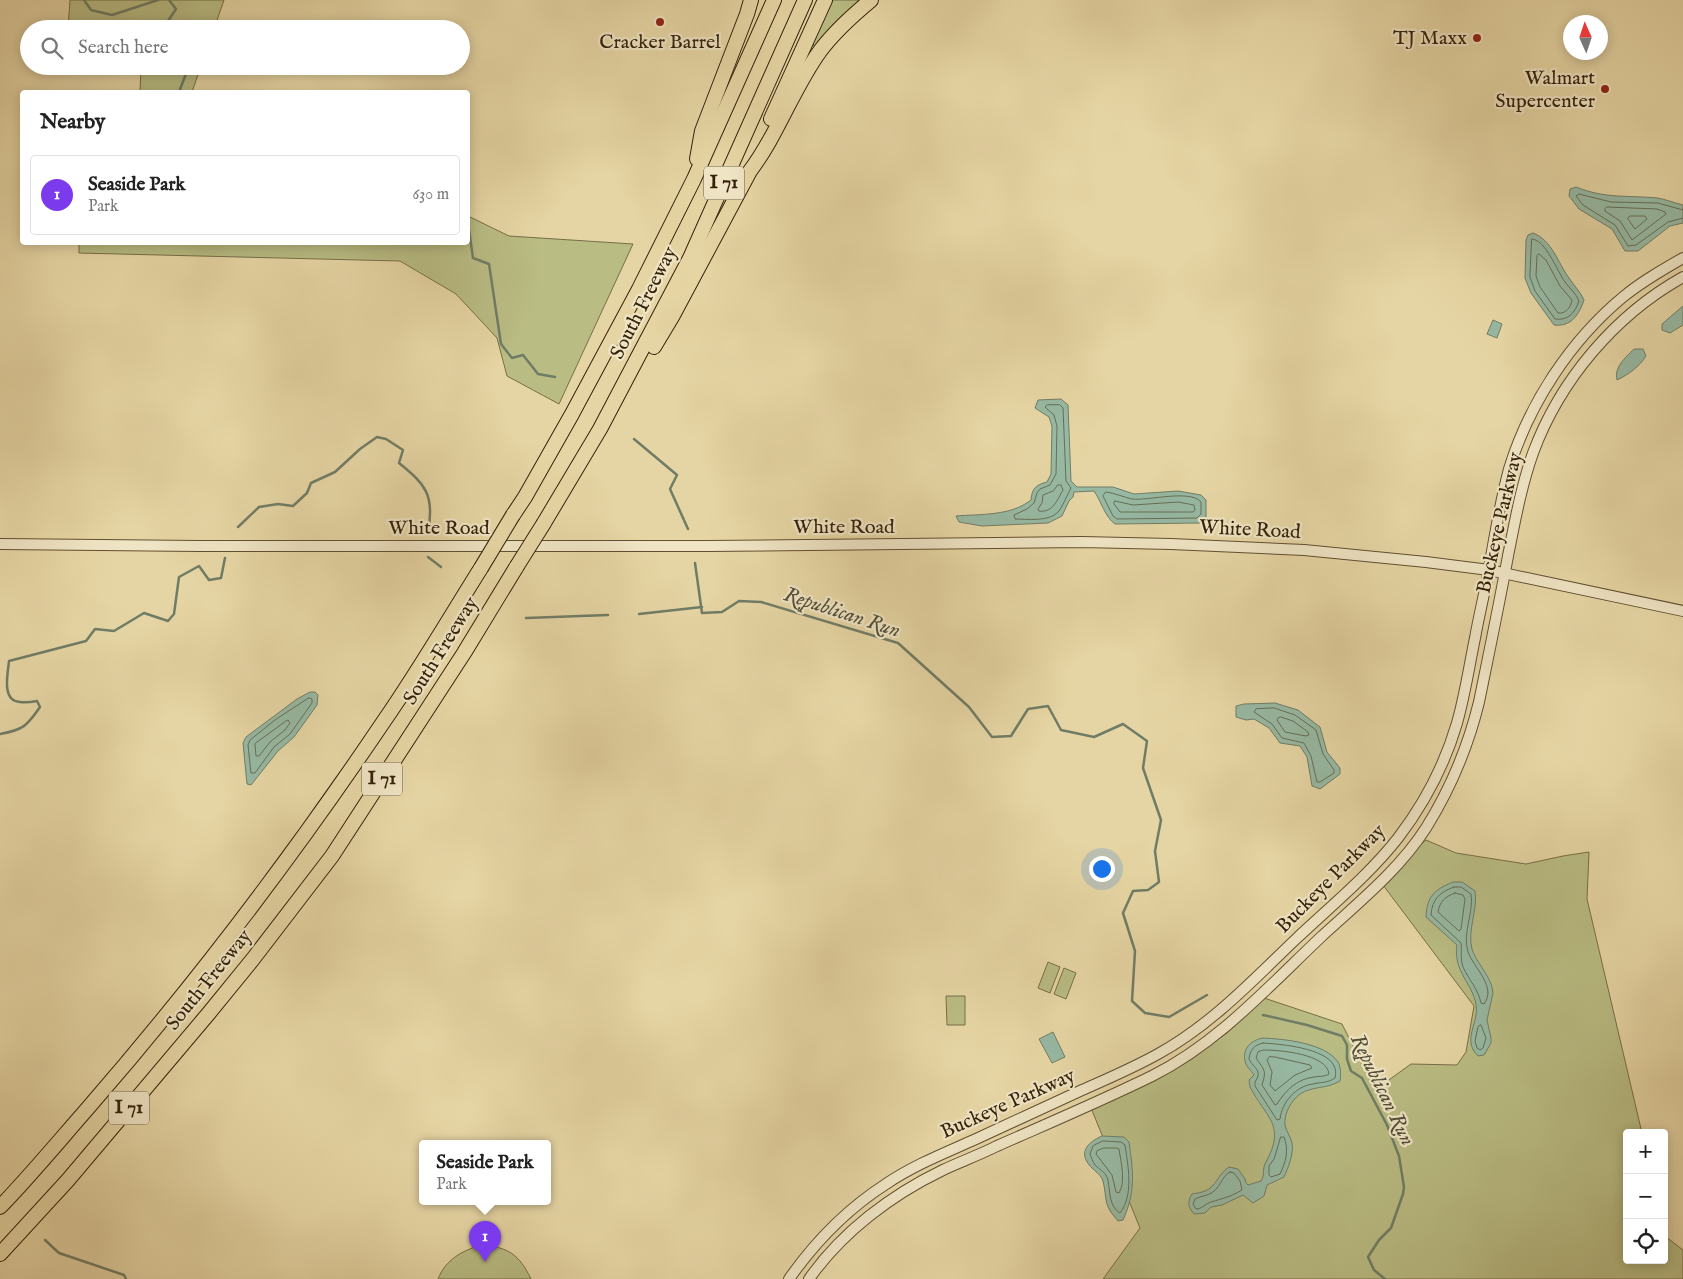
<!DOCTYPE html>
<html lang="en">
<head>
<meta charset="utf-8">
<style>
	:root { --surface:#fff; --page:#f2f2f2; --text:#222; --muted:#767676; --line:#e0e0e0; --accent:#7c3aed }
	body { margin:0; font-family:"IM FELL English",serif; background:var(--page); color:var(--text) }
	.controls { position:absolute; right:15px; bottom:15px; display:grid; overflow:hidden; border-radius:5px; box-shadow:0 2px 12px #0003 }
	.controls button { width:45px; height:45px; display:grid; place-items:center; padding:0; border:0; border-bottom:1px solid var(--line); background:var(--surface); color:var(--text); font:25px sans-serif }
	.compass { position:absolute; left:1563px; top:15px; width:45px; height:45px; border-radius:50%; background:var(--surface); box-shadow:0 2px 12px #0003; rotate:357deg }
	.you { position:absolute; left:1101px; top:868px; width:18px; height:18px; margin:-12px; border:4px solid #fff; border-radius:50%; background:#1a73e8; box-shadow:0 0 0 8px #1a73e833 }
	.badge { display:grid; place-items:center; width:32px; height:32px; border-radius:50%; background:var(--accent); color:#fff; font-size:16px; font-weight:700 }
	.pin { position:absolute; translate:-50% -41px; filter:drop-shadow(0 1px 2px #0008) }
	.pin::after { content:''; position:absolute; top:26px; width:18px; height:15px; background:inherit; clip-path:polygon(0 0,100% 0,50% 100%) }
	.popup { position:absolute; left:419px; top:1140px; width:132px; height:65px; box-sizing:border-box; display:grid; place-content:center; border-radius:5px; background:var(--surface); filter:drop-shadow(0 1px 4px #0005); font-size:16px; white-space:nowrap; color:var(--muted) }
	.popup b { font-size:19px; color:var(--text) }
	.popup::after { content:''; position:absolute; left:50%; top:100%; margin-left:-10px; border:10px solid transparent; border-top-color:var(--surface) }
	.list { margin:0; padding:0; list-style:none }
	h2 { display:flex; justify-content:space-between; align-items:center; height:65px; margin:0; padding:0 20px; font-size:21px }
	h2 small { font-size:16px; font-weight:400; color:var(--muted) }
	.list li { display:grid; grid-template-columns:32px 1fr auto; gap:15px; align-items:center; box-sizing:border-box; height:80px; margin:0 10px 10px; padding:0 10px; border:1px solid var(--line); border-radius:5px }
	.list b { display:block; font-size:19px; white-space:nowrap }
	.list p { margin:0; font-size:16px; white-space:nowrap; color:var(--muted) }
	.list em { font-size:16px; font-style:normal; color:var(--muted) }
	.icon { flex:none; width:28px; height:28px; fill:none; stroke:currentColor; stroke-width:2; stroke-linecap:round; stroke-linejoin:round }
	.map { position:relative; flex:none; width:1683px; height:1279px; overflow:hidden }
	.search { position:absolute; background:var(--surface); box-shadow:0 2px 12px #0003; left:20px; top:20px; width:450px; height:55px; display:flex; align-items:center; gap:12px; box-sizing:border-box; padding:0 18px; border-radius:28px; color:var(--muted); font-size:19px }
	.panel { position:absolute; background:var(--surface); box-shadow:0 2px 12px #0003; left:20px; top:90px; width:450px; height:155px; border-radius:5px }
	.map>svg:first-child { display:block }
	.green { fill:#b9bc83; stroke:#776f46 }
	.water { fill:#97b9a3; stroke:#707d66 }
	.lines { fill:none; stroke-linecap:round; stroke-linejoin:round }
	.shore { stroke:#666e56; stroke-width:1 }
	.stream { stroke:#707d66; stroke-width:2.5 }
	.tertiary-casing { stroke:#614f30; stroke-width:12 }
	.motorway-casing { stroke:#35220a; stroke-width:16 }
	.tertiary { stroke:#efe4c4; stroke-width:10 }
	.motorway { stroke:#e6d5a4; stroke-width:14 }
	.motorway-bridge-casing { stroke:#35220a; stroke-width:16; stroke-linecap:butt }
	.motorway-bridge { stroke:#e6d5a4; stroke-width:14 }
	.poi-dot { fill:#8f2418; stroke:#efe4c4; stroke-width:2 }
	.labels { text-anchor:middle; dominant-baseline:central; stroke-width:4.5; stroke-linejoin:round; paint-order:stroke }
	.shield { fill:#efe4c4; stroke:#6d5c42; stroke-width:1 }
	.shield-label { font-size:19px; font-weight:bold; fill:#35220a }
	.poi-label { font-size:20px; fill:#35220a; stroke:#efe4c4; text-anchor:end }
	.street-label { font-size:20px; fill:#35220a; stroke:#efe4c4 }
	.water-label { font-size:21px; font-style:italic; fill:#524f38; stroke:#efe4c4 }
</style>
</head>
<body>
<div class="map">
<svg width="1683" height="1279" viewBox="0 0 1683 1279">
	<rect width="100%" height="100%" fill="#e6d5a4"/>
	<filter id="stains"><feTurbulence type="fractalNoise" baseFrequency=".004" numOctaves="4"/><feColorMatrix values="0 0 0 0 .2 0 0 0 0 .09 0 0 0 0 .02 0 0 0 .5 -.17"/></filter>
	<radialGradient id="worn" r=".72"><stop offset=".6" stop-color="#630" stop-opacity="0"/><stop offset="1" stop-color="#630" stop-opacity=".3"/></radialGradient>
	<!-- green -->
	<g class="green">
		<polygon points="70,0 224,0 214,29 68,29"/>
		<polygon points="831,0 863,0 821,45 814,46 812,42"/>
		<polygon points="141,66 201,66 192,92 140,92"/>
		<polygon points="468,216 509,236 633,244 559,404 507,376 497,338 456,294 400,261 79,253 79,242 468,242"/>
		<polygon points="1426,840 1456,853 1526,864 1563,856 1589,852 1587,899 1642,1133 1627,1133 1627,1260 1664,1260 1664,1230 1666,1237 1683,1250 1683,1279 1103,1279 1140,1228 1091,1108 1153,1081 1182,1064 1227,1033 1264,998 1342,1024 1375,1090 1411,1064 1457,1065 1466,1052 1474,1006 1383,885 1417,847"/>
		<polygon points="1048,962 1060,967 1050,993 1038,988"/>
		<polygon points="1064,968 1076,973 1066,999 1054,994"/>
		<polygon points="946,996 965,996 965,1025 947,1025"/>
		<path d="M 481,1245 C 508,1247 519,1254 531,1279 L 438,1279 C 446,1259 462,1251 481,1245 Z"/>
	</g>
	<!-- water -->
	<g class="water">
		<path d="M 1576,187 C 1606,199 1626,195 1657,198 C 1665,199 1674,203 1683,205 L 1683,223 L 1670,226 L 1638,251 L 1625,251 L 1612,229 L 1579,209 L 1569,196 L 1570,189 Z"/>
		<path d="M 1533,233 C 1552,240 1558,263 1569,278 C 1574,286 1580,291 1584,300 C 1579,315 1571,327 1554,325 L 1531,293 L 1525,278 L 1526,240 L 1528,235 Z"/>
		<polygon points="1683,306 1683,325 1670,333 1662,330 1662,324"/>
		<polygon points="1493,320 1502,324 1497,338 1487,334"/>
		<path d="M 1634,349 L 1643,349 L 1646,356 C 1640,366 1628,375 1617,380 C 1614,367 1625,358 1634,349 Z"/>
		<path d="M 1061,399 L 1068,405 L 1071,481 L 1077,487 L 1113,487 L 1134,494 L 1178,491 L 1201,495 L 1206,500 L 1206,517 L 1200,523 L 1115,524 C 1105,517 1101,501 1094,491 L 1074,492 L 1073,497 L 1069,501 L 1062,516 L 1048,523 L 982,526 L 959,522 L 956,516 C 981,514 1011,516 1031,500 C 1032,488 1036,485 1047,482 L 1051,474 L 1052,426 L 1049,417 L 1035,408 L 1038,400 Z"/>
		<polygon points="310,692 315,692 318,695 317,705 294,737 278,751 251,785 247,784 243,743 246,737 297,699"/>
		<polygon points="1275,703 1298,710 1320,727 1327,752 1340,768 1340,774 1320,789 1312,786 1307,757 1300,746 1280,743 1269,728 1254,719 1246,720 1236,717 1236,706 1244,704"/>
		<path d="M 1453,882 L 1462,882 L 1475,891 C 1478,910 1467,930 1472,949 C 1476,962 1488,973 1492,987 L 1493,993 L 1487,1020 L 1491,1038 L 1491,1043 L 1484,1055 L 1478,1056 C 1465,1043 1473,1031 1476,1015 C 1480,988 1452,975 1457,945 L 1426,917 C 1427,896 1434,890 1453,882 Z"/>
		<polygon points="1053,1032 1065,1057 1052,1063 1039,1039"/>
		<path d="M 1263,1038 C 1284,1039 1325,1043 1338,1062 C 1341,1067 1341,1075 1340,1081 C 1327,1089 1312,1086 1300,1094 C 1291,1101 1284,1113 1285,1125 C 1286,1131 1291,1137 1292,1143 C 1294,1154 1288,1168 1284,1177 L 1267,1185 L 1264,1196 L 1253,1203 L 1243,1195 L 1222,1205 L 1211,1207 L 1205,1213 L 1194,1214 C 1188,1207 1187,1202 1192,1194 C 1196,1193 1201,1193 1205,1191 C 1215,1188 1219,1173 1229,1167 L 1238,1169 L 1245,1179 L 1246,1183 L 1248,1185 L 1261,1181 C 1265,1175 1262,1168 1266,1162 C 1286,1125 1267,1119 1250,1087 L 1249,1080 L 1254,1075 C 1251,1070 1246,1067 1245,1061 C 1242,1048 1252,1040 1263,1038 Z"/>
		<path d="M 1102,1136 L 1124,1137 L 1129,1142 C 1133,1171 1136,1192 1123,1220 L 1118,1221 C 1114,1216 1109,1211 1107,1204 C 1105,1197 1105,1188 1103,1181 C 1101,1175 1097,1173 1093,1169 C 1077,1154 1086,1143 1102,1136 Z"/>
	</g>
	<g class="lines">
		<!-- shore -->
		<g class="shore">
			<polygon points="1607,207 1657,209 1665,212 1666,214 1632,240 1620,221 1605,211 1605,209"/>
			<polyline points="1683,210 1658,203 1611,202 1579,194 1576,196 1583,205 1615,225 1628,246 1636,245 1668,222 1683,218"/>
			<polygon points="1630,216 1645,216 1647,219 1635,229 1628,219"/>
			<path d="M 1532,239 C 1546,240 1557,271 1565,282 C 1570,289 1576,293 1579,301 C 1575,312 1569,321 1555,319 L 1535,291 L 1530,277 Z"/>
			<path d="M 1539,254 L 1546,260 L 1560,286 L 1572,300 C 1571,307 1566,314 1558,313 L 1540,287 L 1536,276 L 1537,256 Z"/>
			<path d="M 1060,405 L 1063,408 L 1066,481 L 1071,488 C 1068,493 1062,508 1058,512 C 1049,522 1027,519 1015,519 L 1014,515 L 1027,509 L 1034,503 L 1037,493 L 1040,489 L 1050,485 L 1056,474 L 1057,426 L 1054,415 L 1045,407 L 1047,405 Z"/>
			<path d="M 1058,485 L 1061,485 L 1063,490 C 1057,500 1053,513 1039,511 L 1038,509 L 1042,503 L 1043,495 L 1053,491 Z"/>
			<path d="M 1106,492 C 1115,493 1123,497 1132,499 C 1149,501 1190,489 1201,502 L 1201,514 L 1197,518 L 1117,519 L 1113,516 L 1103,496 Z"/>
			<polygon points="1115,501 1133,505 1178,502 1194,505 1195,510 1193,512 1120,512 1114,504"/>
			<polygon points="309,698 312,699 312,703 290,734 274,747 255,773 251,773 248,745 250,740 275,720"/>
			<polygon points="1274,708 1295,715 1316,730 1323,754 1334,770 1334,773 1320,782 1317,782 1311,756 1304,743 1282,738 1272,724 1254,712 1256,709"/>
			<polygon points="1281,717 1293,721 1308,732 1309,735 1306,736 1285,732 1277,720 1278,718"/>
			<polygon points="286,721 288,720 290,723 285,730 270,742 259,756 256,756 255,744"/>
			<path d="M 1454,887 L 1461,887 L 1471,894 C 1474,913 1462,933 1468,952 C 1474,968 1497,987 1484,1004 L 1481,1003 C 1478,989 1469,980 1463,967 C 1460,958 1462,951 1461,943 L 1431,915 C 1432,899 1440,892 1454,887 Z"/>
			<path d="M 1455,893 L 1463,895 L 1465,899 L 1461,929 L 1459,931 L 1438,912 C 1440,901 1445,897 1455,893 Z"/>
			<polygon points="1481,1025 1486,1038 1483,1048 1480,1050 1477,1048 1475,1041 1478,1027"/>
			<path d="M 1263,1043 C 1280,1044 1326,1048 1334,1066 C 1336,1069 1336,1074 1335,1078 C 1328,1083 1321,1082 1313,1084 C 1296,1086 1282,1102 1280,1119 L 1277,1120 L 1255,1086 L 1255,1082 C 1263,1070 1254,1069 1249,1059 C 1250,1050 1254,1045 1263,1043 Z"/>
			<path d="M 1264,1050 C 1280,1050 1327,1054 1329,1074 C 1324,1077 1320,1076 1314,1077 C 1297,1079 1286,1090 1277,1104 L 1275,1105 L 1262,1085 C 1267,1070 1264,1070 1256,1058 L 1258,1052 Z"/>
			<polygon points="1275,1057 1310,1065 1312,1068 1295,1075 1275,1091 1270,1085 1272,1072 1267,1060 1269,1057"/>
			<path d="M 1281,1137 L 1284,1137 C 1289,1150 1286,1162 1280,1174 L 1271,1177 L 1269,1175 L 1269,1166 L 1274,1159 Z"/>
			<path d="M 1103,1141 L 1121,1142 L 1125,1145 C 1128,1166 1134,1195 1120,1213 C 1109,1207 1110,1191 1108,1180 C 1106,1172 1100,1170 1095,1165 C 1093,1162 1091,1157 1090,1154 L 1093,1146 Z"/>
			<path d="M 1104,1148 L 1117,1148 L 1119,1149 C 1121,1163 1126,1182 1119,1193 L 1116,1192 L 1112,1175 L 1096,1154 L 1097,1151 Z"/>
			<path d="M 1230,1172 L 1234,1173 L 1240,1181 L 1242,1190 C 1230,1197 1224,1198 1211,1202 C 1205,1204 1202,1209 1196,1209 L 1193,1204 L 1195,1199 C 1203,1195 1211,1196 1217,1188 C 1222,1182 1223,1176 1230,1172 Z"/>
		</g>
		<!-- stream -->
		<g class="stream">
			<polyline points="84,0 91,10 112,15 158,0"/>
			<polyline points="169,0 176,9 166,24 171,29"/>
			<polyline points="179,92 189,66"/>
			<polyline points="468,223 473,258 489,264 501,344 512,358 523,355 538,374 555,377"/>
			<polyline points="634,439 677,475 670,489 688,529"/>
			<path d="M 238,527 L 259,507 L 278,504 L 293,506 L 307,493 L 311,483 L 335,472 L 360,449 L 377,437 L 386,439 L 403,450 L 399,463 C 425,484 435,495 428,531"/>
			<polyline points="428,557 441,567"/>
			<polyline points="695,563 702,613 722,612 739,601 761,602 898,643 969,707 992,737 1011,736 1028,709 1048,706 1061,730 1094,737 1123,724 1147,741 1143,768 1161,820 1155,851 1159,882 1148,890 1133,891 1123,913 1135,951 1132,1001 1145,1013 1169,1017 1207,995"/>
			<polyline points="639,614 702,607"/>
			<polyline points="526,618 608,615"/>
			<path d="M 0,734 C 23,730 27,726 40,707 L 37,701 C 32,702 26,703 20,702 C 1,701 8,673 9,661 L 86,641 L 95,629 L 114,631 L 144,613 L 168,621 L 174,614 L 179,577 L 199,566 L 209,580 L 221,578 L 225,558"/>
			<polyline points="1263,1015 1307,1025 1342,1036 1347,1045 1347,1059 1351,1071 1362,1078 1387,1125 1399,1156 1404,1187 1403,1194 1391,1228 1379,1240 1368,1257 1374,1270 1385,1279"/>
			<polyline points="45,1240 59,1253 124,1275 126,1279"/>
		</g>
		<!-- tertiary casing -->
		<g class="tertiary-casing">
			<g id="tertiary">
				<polyline points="0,544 199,546 707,546 1082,542 1171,544 1304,550 1426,562 1489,570 1683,611"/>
				<path d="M 789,1279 C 815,1242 847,1209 886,1184 C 914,1165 945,1153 976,1139 C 1011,1123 1045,1107 1080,1091 C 1107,1079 1133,1068 1158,1054 C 1211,1025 1253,980 1296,939 C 1331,906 1369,875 1398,838 C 1424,804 1445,764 1457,723 C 1465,695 1469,667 1475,638 C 1479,615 1485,592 1489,568 C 1495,535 1500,502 1509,469 C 1529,404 1570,341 1623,297 C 1641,282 1662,270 1683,258"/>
				<path d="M 809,1279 C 842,1232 891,1195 943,1170 C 960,1162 979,1155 997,1146 C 1049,1123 1101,1101 1152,1076 C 1218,1043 1268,987 1321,937 C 1358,903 1399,870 1426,828 C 1451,788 1468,747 1479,702 C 1489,653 1499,605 1508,556 C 1515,521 1521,487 1533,453 C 1560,380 1615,315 1683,277"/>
			</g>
		</g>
		<!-- motorway casing -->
		<g class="motorway-casing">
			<g id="motorway">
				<polyline points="771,119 825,0"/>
				<polyline points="697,159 702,131 747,14 751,0"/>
				<path d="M 654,347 L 672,317 L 750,171 C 778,134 793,88 820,51 C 834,32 853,15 871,0"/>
				<polyline points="513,515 525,497 572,414 639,289 694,179 774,0"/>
				<polyline points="544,523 600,429 690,258 805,0"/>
				<path d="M 0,1207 C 31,1175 59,1141 88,1108 C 195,985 293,856 384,721 C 418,672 449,619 481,568"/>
				<polyline points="0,1254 68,1180 209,1013 253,959 332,856 464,653 517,566"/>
			</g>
		</g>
		<!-- tertiary -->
		<use href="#tertiary" class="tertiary"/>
		<!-- motorway -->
		<use href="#motorway" class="motorway"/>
		<!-- motorway-bridge casing -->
		<g class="motorway-bridge-casing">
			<g id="motorway-bridge">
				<polyline points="517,566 544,523"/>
				<polyline points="481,568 513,515"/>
			</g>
		</g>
		<!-- motorway-bridge -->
		<use href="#motorway-bridge" class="motorway-bridge"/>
	</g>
	<!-- markers -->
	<g class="poi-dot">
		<circle cx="660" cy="22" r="5"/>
		<circle cx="1477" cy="38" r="5"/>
		<circle cx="1605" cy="89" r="5"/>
	</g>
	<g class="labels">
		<!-- shield labels -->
		<g class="shield">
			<rect x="704" y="166.5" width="40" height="33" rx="4"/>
			<rect x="362" y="762.5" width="40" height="33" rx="4"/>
			<rect x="109" y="1091.5" width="40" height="33" rx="4"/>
		</g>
		<g class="shield-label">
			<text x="724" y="183">I 71</text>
			<text x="382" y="779">I 71</text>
			<text x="129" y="1108">I 71</text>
		</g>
		<!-- poi labels -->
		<g class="poi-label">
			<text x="1467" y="38">TJ Maxx</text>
			<text x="660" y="42" text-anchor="middle">Cracker Barrel</text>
			<text x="1595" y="78">Walmart<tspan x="1595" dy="23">Supercenter</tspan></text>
		</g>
		<!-- street labels -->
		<g class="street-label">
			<text transform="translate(644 303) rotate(-63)">South Freeway</text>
			<text transform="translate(1500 523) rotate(-77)">Buckeye Parkway</text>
			<text x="844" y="527">White Road</text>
			<text x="439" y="528">White Road</text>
			<text transform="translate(1250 530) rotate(3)">White Road</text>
			<text transform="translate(441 651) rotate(-58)">South Freeway</text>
			<text transform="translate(1331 879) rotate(-45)">Buckeye Parkway</text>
			<text transform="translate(209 980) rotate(-51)">South Freeway</text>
			<text transform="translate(1008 1104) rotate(-24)">Buckeye Parkway</text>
		</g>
		<!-- water labels -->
		<g class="water-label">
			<text transform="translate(842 613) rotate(18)">Republican Run</text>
			<text transform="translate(1382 1090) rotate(64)">Republican Run</text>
		</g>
	</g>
	<rect width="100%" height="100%" filter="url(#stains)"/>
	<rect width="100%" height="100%" fill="url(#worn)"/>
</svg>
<div class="controls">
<button>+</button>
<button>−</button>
<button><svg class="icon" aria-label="locate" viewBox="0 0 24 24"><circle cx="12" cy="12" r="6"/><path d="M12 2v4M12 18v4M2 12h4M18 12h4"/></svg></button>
</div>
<svg class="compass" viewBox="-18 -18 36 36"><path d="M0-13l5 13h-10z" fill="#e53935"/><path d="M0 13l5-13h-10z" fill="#767676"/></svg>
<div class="you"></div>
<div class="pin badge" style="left:485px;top:1262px">1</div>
<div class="popup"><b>Seaside Park</b>Park</div>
<div class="search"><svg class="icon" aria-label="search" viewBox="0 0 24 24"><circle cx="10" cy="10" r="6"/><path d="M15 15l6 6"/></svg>Search here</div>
<section class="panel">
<h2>Nearby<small></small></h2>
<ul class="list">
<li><span class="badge">1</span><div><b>Seaside Park</b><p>Park</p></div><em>630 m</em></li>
</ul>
</section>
</div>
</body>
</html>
